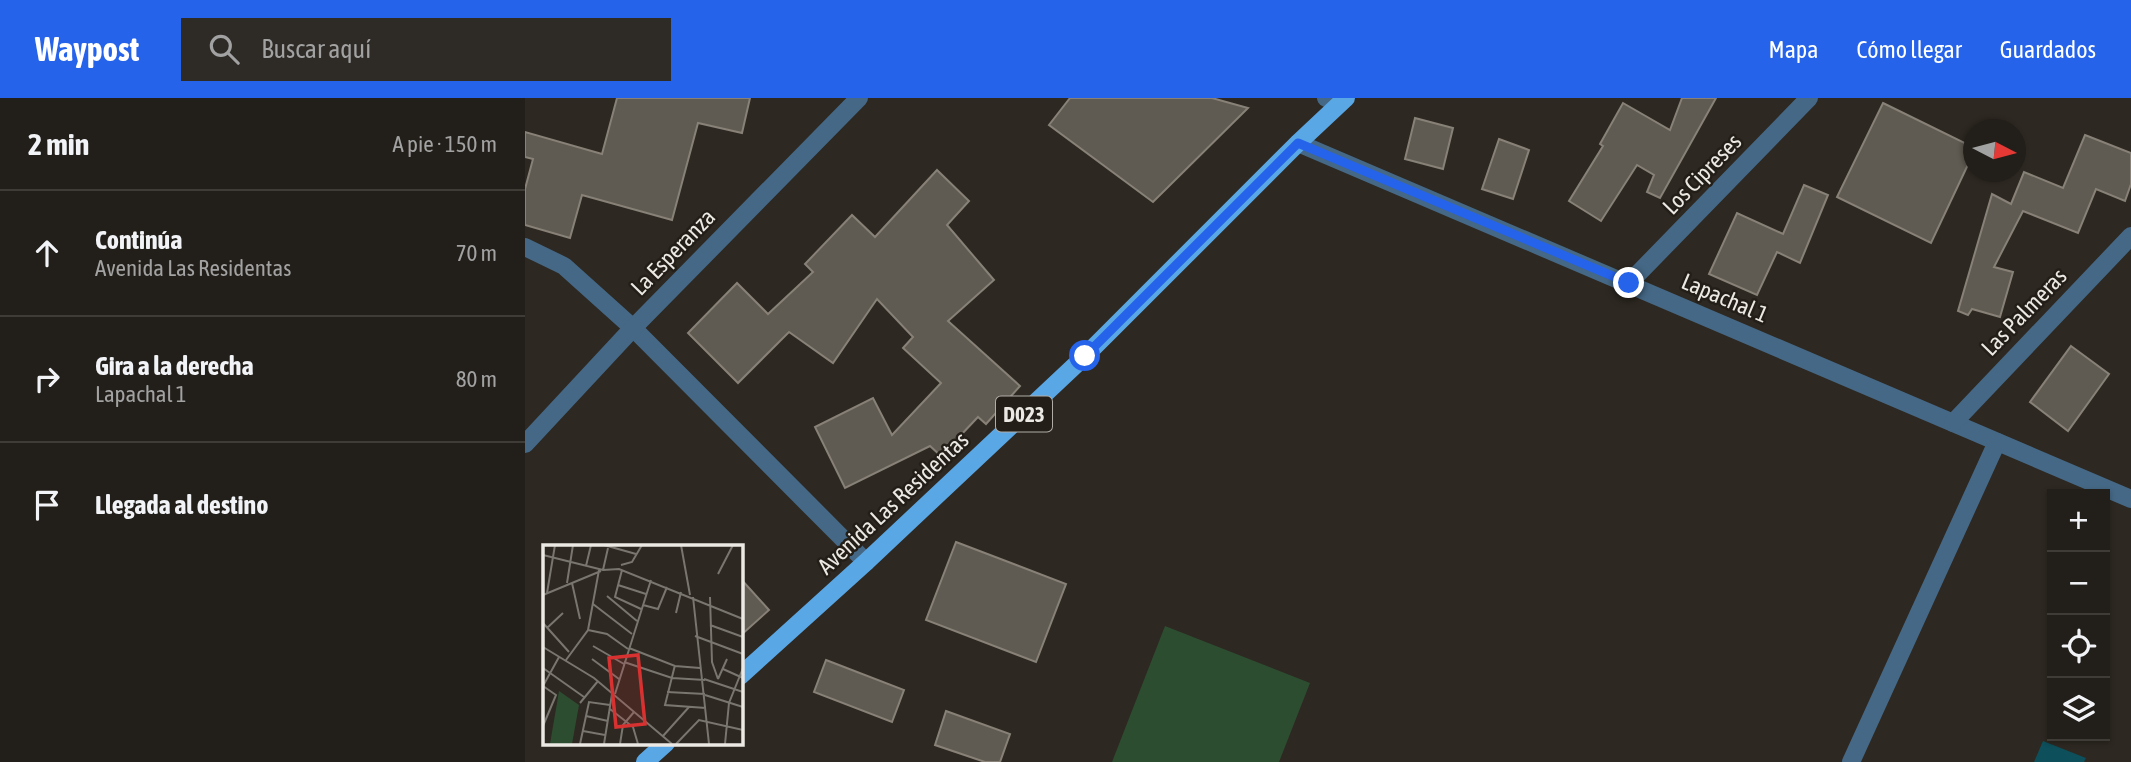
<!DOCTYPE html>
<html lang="es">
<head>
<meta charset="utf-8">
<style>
	:root { --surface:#221e19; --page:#2e2b26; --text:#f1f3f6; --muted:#a2a2a2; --line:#3f3c38; --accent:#2563eb }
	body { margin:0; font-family:"Asap Condensed",sans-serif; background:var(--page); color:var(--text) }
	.controls { position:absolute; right:21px; bottom:21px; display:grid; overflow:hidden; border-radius:0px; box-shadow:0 2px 5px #0004 }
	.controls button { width:63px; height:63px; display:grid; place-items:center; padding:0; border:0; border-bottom:2px solid var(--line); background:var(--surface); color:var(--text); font:35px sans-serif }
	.compass { position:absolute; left:1438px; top:21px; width:63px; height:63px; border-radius:50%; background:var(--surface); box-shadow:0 2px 5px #0004; rotate:96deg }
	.stop { position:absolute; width:21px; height:21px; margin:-16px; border:5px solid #2563eb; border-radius:50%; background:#fff }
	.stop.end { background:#2563eb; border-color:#fff; box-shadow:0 2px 7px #0008 }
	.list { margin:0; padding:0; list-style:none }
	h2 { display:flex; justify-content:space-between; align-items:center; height:91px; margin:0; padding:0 28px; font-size:30px }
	h2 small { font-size:23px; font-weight:400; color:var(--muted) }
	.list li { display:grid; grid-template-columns:46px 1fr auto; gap:21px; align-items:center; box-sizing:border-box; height:126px; padding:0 28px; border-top:2px solid var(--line) }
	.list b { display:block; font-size:26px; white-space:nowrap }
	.list p { margin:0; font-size:23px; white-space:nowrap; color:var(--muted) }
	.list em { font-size:23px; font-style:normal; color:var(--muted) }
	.icon { flex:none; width:38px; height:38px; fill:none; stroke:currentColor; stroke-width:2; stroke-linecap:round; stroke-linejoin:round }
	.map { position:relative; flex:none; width:1606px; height:664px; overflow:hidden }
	header { display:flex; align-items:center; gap:42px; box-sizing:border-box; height:98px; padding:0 35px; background:var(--accent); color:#fff }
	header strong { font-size:33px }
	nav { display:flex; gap:38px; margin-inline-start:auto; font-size:24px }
	.search { width:490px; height:63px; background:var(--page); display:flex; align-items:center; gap:18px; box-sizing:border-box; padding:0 24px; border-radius:0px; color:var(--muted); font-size:26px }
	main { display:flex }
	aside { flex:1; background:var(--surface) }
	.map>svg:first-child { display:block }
	.green { fill:#2d4d31 }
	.water { fill:#0d4f5a }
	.building { fill:#605b52; stroke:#878178; stroke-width:2 }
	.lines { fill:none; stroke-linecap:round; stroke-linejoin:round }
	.minor { stroke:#456886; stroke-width:18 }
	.major { stroke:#5aa7e5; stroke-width:18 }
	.route { stroke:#2563eb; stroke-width:9 }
	.labels { text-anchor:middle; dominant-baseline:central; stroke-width:5; stroke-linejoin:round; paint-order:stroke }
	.shield { fill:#231f18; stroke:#b0aca7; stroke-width:2 }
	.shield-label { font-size:21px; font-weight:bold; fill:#ece9e4 }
	.street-label { font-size:23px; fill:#ece9e4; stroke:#231f18 }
	.inset-road { fill:none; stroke:#79756f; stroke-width:2 }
	.view { fill:#d73231; fill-opacity:0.15; stroke:#d73231; stroke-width:3.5 }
	.inset-edge { fill:none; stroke:#ece9e4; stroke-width:3.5 }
</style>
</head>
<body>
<header>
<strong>Waypost</strong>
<div class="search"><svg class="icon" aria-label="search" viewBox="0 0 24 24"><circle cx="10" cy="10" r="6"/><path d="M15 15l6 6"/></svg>Buscar aquí</div>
<nav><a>Mapa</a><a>Cómo llegar</a><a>Guardados</a></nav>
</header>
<main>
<aside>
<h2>2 min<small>A pie · 150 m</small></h2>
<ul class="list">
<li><svg class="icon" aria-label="ahead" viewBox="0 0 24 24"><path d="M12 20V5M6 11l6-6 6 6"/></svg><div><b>Continúa</b><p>Avenida Las Residentas</p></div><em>70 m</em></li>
<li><svg class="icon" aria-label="right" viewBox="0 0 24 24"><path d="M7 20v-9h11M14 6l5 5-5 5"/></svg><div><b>Gira a la derecha</b><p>Lapachal 1</p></div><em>80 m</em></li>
<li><svg class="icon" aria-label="arrive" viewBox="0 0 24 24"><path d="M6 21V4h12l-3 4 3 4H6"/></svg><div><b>Llegada al destino</b></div></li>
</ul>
</aside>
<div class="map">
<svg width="1606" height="664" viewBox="0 0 1606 664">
	<rect width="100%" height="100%" fill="#2d2821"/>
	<!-- green -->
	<polygon class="green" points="640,528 785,585 754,664 587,664"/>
	<!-- water -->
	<polygon class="water" points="1518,643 1561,660 1559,664 1509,664"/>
	<!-- building -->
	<g class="building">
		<polygon points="92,0 225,0 217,35 173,25 147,122 57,97 45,140 0,127 0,91 8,61 0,59 0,34 77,56"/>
		<polygon points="545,0 687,0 723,10 628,104 524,27"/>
		<polygon points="1157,0 1191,0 1135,100 1122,94 1129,77 1112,67 1076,123 1044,103 1078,48 1075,46 1098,5 1145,32"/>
		<polygon points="1358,5 1448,49 1448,56 1406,145 1312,99"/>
		<polygon points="890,20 928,30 918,71 880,61"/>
		<polygon points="1560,37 1606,55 1606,86 1600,103 1571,91 1553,135 1498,113 1469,169 1488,174 1475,219 1447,211 1443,217 1433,213 1467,96 1486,106 1499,74 1538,90"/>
		<polygon points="974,41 1004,52 988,101 957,91"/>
		<polygon points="412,72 444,103 422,127 469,182 423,223 495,288 461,326 453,319 416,358 405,348 320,390 290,329 348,300 367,337 416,285 378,250 388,239 352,201 308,265 264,234 213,285 163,235 212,185 243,216 288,174 280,166 327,117 350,139"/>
		<polygon points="1279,87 1303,97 1275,165 1252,154 1232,197 1184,176 1212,115 1258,136"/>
		<polygon points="1546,248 1584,276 1543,333 1505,304"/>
		<polygon points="431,444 541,486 511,564 401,522"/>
		<polygon points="215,480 244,512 215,538"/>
		<polygon points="301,562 379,592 367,624 289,594"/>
		<polygon points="421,613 485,636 475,664 460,664 410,647"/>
	</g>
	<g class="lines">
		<!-- minor -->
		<g class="minor">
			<polyline points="801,0 816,4"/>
			<polyline points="773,45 1606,401"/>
			<polyline points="0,149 39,168 108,230 341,464"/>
			<polyline points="1104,185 1284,0"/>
			<polyline points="1428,325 1606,138"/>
			<polyline points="0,346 108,230 334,0"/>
			<polyline points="1326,664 1472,344"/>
		</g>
		<!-- major -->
		<g class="major">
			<polyline points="215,578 341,464 560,258 773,45 821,0"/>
			<polyline points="120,664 141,645"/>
		</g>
	</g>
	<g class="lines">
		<!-- route -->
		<polyline class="route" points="560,258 773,45 1104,185"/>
	</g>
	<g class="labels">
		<!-- shield labels -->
		<rect class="shield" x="471" y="298.5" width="56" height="35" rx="5"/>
		<g class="shield-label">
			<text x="499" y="316">D023</text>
		</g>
		<!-- street labels -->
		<g class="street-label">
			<text transform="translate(1177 76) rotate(-46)">Los Cipreses</text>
			<text transform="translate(148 154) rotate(-46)">La Esperanza</text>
			<text transform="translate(1200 200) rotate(23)">Lapachal 1</text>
			<text transform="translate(1499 214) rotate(-46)">Las Palmeras</text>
			<text transform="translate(368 405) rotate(-43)">Avenida Las Residentas</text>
		</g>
	</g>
	<!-- overview -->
	<g transform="translate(18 447)">
		<rect width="200" height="200" fill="#2d2821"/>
		<path d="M 16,146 L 36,160 L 29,199 L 7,199 Z" fill="#2d4d31"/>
		<path class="inset-road" d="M 61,0 L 93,9M 138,0 L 147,50M 0,10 L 60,25 L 76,24 L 200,74M 78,20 L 89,17 L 99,0M 43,21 L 48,0M 60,25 L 65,3M 79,25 L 72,52 L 98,64M 175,29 L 190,0M 24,38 L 30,0M 29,38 L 37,74M 75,40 L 103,49M 4,48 L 12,0M 0,50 L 58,26M 64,51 L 94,76M 150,52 L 166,199M 167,52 L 169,117 L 175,134M 50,59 L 89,89M 100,60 L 115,64 L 124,42M 133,68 L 138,47M 0,78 L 26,107M 167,80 L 200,92M 4,83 L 20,68M 45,85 L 64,89 L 85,104M 152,91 L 200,109M 50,101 L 81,119M 0,102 L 51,133 L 129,199M 86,103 L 132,121 L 157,123M 49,114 L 76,134M 23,115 L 45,85 L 56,25M 81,117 L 129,133 L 162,135M 132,120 L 122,160 L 163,163M 0,123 L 41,152M 180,124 L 200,133M 161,134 L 200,147M 175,134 L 184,114M 0,141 L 13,150 L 0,181M 0,141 L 16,112M 124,147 L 162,149M 72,149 L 108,35M 162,150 L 200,162M 37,158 L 55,136M 67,164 L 90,182 L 95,199M 43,171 L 65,176M 40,186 L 62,190M 120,191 L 146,162M 37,199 L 46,157 L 67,160M 61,199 L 69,149M 77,199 L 80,180 L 91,167M 133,199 L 156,175 L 200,185M 182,199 L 186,158 L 200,123"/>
		<path class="view" d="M 95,110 L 102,179 L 73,182 L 66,113 Z"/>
		<rect width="200" height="200" class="inset-edge"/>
	</g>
</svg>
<div class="controls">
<button>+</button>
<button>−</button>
<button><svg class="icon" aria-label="locate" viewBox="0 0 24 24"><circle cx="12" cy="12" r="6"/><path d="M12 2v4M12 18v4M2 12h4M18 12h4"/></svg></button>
<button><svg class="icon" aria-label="layers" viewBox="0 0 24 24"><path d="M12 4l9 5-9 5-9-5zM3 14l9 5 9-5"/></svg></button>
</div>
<svg class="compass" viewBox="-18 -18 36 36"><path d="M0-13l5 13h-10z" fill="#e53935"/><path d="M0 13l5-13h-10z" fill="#a2a2a2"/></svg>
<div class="stop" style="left:560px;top:258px"></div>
<div class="stop end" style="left:1104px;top:185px"></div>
</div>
</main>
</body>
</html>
